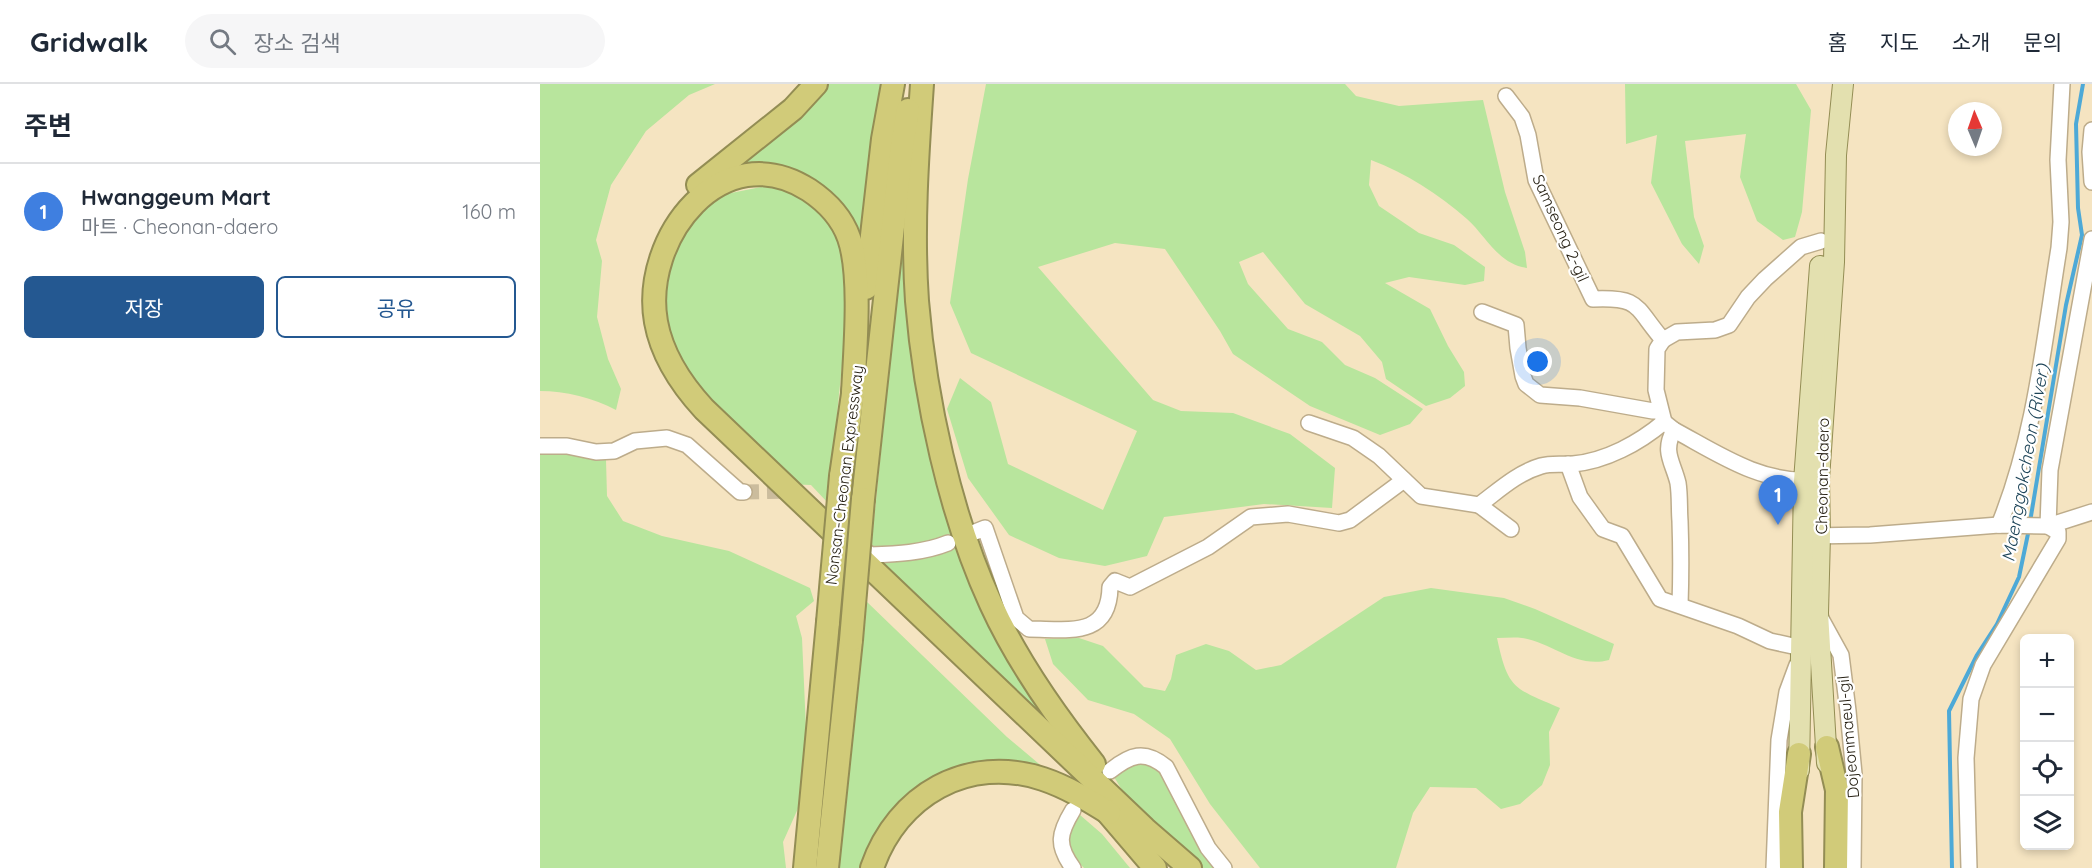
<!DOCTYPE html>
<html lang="ko">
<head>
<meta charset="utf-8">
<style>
	:root { --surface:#fff; --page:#f6f6f7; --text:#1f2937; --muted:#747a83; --line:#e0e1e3; --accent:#245891 }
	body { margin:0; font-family:Quicksand,"Noto Sans KR",sans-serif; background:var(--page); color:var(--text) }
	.controls { position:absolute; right:18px; bottom:18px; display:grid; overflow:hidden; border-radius:9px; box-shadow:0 3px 9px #0003 }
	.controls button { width:54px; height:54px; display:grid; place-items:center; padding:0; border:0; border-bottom:2px solid var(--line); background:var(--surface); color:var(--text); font:30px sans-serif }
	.compass { position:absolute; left:1408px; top:18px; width:54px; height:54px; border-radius:50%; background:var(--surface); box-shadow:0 3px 9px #0003; rotate:358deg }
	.you { position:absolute; left:998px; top:278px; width:21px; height:21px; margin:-15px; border:4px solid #fff; border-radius:50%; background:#1a73e8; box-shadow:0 0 0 9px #1a73e833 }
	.badge { display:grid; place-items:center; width:39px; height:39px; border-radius:50%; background:var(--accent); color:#fff; font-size:20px; font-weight:700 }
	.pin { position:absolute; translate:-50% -50px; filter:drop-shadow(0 2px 3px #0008) }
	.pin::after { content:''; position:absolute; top:32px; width:21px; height:18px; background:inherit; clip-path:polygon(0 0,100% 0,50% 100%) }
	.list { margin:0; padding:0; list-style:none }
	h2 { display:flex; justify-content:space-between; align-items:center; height:78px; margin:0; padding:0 24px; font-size:26px }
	h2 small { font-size:20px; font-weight:400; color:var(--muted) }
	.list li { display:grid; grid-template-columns:39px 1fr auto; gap:18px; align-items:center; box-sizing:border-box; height:96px; padding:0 24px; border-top:2px solid var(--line) }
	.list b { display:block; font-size:22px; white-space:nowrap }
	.list p { margin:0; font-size:20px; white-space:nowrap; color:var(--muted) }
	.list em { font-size:20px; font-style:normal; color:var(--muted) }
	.actions { display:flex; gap:12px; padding:18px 24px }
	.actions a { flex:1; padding:14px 0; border:2px solid var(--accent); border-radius:9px; text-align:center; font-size:21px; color:var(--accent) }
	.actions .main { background:var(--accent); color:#fff }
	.icon { flex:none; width:33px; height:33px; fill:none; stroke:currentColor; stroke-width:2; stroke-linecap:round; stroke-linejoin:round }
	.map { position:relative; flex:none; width:1552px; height:784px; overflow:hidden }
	header { display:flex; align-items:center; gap:36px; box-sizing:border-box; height:84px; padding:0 30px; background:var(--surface); border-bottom:2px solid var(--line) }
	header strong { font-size:28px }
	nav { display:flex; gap:33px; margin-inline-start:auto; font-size:21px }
	.search { width:420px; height:54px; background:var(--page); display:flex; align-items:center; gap:15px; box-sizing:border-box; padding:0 21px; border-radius:33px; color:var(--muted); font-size:22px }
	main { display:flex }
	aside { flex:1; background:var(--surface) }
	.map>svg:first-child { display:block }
	.green { fill:#b8e59d }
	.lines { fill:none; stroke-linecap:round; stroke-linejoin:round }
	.stream { stroke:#4da9d7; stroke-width:4 }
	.minor-tunnel { stroke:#cbbc9d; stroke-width:15; stroke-dasharray:15 8; stroke-linecap:butt }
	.minor-casing { stroke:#bdac8b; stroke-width:18 }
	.major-casing { stroke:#938d54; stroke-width:22 }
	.highway-casing { stroke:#938d54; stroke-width:26 }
	.minor { stroke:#fff; stroke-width:15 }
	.major { stroke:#e3e0af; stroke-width:20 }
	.highway { stroke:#d1cb79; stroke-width:22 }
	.highway-bridge-casing { stroke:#938d54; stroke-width:26; stroke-linecap:butt }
	.highway-bridge { stroke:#d1cb79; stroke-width:22 }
	.labels { text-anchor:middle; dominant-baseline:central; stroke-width:4.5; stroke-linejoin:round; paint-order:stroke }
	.street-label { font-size:16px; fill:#211b0e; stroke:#fff }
	.water-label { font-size:18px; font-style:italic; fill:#1d4458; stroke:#fff }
</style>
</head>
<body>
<header>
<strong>Gridwalk</strong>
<div class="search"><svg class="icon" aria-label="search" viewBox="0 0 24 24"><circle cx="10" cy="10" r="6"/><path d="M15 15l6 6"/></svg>장소 검색</div>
<nav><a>홈</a><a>지도</a><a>소개</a><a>문의</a></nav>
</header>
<main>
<aside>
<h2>주변<small></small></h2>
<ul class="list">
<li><span class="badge" style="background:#3f7fe0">1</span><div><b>Hwanggeum Mart</b><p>마트 · Cheonan-daero</p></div><em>160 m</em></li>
</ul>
<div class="actions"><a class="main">저장</a><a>공유</a></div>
</aside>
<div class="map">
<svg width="1552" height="784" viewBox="0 0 1552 784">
	<rect width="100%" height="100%" fill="#f5e4c1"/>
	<!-- green -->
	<g class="green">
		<path d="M 0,0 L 175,0 L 149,11 L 106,47 L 71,101 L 56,156 L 62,177 L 57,233 L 68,275 L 81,305 L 76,326 C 54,314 25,307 0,307 Z"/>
		<polygon points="286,0 345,0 320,162 307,130 194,86"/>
		<path d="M 446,0 L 805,0 L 816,12 L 859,22 L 943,16 L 965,108 L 985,168 L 987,184 C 958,180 946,152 927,135 C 898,110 866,89 831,76 L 829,101 L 839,122 L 879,149 L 914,161 L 945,183 L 944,197 L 925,201 L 869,193 L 845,199 L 890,225 L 908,262 L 924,288 L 925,302 L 910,314 L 886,322 L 846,295 L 842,278 L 820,252 L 765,220 L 723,168 L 699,178 L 708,200 L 748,245 L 782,258 L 805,281 L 835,294 L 883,325 L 870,340 L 840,351 L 770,322 L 693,270 L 680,247 L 625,165 L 575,159 L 498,183 L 613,316 L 641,327 L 693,329 L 750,350 L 795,384 L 792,424 L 724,420 L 624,433 L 607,472 L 565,482 L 519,474 L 469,451 L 428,394 L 407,325 L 420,294 L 451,318 L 468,380 L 563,426 L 597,347 L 431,269 L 410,219 L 428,95 Z"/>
		<polygon points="1085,0 1256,0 1271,26 1262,128 1255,153 1243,156 1217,137 1200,93 1206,50 1145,57 1154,133 1164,162 1159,180 1142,160 1111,99 1117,51 1086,60"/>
		<polygon points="221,103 239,104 281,124 297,147 308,175 309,212 288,419 271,401 244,400 170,324 128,259 121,207 138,157 169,119 186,110"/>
		<polygon points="365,133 384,343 395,395 412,453 394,461 331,465"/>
		<polygon points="3,365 66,376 67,412 83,437 122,452 189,467 270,504 274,517 256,532 262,554 266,645 260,720 243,758 246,784 0,784 0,366"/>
		<polygon points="418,462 534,674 331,474 403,468"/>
		<path d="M 891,504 L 964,514 L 995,525 L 1074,560 L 1069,576 C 1036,585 1011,558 982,554 C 974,553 965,554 957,554 C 968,606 974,604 1020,624 L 1009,648 L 1010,681 L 1002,701 L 980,720 L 961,725 L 936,704 L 890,703 L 873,729 L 856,784 L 720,784 L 670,720 L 630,655 L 594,630 L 548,616 L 513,580 L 505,555 L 539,554 L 563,562 L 604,603 L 625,607 L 631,595 L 636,571 L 666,560 L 689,567 L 716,586 L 741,581 L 844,513 Z"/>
		<polygon points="326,517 467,653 517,695 413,691 325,784 298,784"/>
		<polygon points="603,679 621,688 676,784 658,784 587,714 574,693 590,681"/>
		<path d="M 540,731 L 562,750 L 590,784 L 544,784 C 526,766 521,751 540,731 Z"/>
	</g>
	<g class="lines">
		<!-- stream -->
		<g class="stream">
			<polyline points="1490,438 1526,221 1542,151 1538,124 1536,40 1543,0"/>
			<polyline points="1412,784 1409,627 1437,571 1457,540 1479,493 1489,445"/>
		</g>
		<!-- minor-tunnel -->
		<polyline class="minor-tunnel" points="204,408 254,407"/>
		<!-- minor casing -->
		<g class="minor-casing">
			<g id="minor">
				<path d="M 966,12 L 982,33 L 988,51 L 996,96 L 1053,215 C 1101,213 1094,222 1123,256 L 1117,265 L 1116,306 L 1124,338"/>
				<polyline points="1552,46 1550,68 1552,98"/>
				<polyline points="942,228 976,241 978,264 983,292 986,300 1000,311 1040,314 1113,327 1120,327"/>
				<polyline points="1123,256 1137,248 1175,246 1189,241 1208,213 1225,195 1261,163 1281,157"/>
				<path d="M 769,339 L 813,354 L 839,372 L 881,412 L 939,421 C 958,407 977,389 1001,382 C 1012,379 1022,381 1033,380 C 1066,377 1099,359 1124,338 L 1134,346 C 1177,369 1221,400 1273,396"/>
				<path d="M 1134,346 C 1122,368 1133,378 1138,399 C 1140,412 1139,425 1140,437 C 1141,465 1141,493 1140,521"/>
				<polyline points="0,362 27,362 56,368 74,367 95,357 127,354 147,361 200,408 204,408"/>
				<polyline points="1028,380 1040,413 1063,445 1082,452 1120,515 1198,542 1230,557 1262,564"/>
				<polyline points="939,421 971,445"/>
				<path d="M 1459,441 C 1495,353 1504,257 1519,164 L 1521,138 L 1518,76 L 1522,0"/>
				<path d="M 435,448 L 445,444 L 476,534 L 489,545 C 527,545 569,555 570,503 L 575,497 L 590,503 L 668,463 L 711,433 L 748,430 L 799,439 L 810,436 L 864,396"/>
				<polyline points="1270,452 1330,451 1459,441 1508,442 1552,428"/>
				<path d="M 318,460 L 330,471 C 357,470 383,469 408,459"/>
				<polyline points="1279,531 1301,571 1308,627 1314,690 1313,784"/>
				<path d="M 570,687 C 590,671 604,665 626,683 L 668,764 L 684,784"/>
				<path d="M 533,784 C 516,761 519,749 533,726"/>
				<polyline points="1234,784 1239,656 1247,608 1257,581"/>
				<polyline points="1429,784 1426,674 1431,615 1443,581 1518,455 1518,448 1508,442 1510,386 1552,155"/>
			</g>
		</g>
		<!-- major casing -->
		<g class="major-casing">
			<g id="major">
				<polyline points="1287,679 1278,529 1280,451 1279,395 1294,178 1296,71 1303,0"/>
				<polyline points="1259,686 1264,397 1280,182"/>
			</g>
		</g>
		<!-- highway casing -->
		<g class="highway-casing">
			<g id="highway">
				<path d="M 382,0 C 377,72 372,145 377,217 C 385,315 410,431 451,520 C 477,577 515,631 554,680"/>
				<polyline points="158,101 253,25 276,0"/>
				<polyline points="326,204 343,55 353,0"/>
				<path d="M 313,309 C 315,268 322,191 309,154 C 302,134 287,118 269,106 C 182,50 101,154 116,238 C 122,271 141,300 164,325 L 605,745 L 650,784"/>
				<polyline points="301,392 315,296"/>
				<polyline points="323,415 362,61 368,26"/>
				<polyline points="1287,663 1297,706 1296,784"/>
				<polyline points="563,723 615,784"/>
				<polyline points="265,784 288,538"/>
				<polyline points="287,784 311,556"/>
				<path d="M 332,784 C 357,711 428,670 503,695 C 527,703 548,716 569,729"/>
				<polyline points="1251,784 1250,728 1259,670"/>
			</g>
		</g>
		<!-- minor -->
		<use href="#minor" class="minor"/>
		<!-- major -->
		<use href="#major" class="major"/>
		<!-- highway -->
		<use href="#highway" class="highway"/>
		<!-- highway-bridge casing -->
		<g class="highway-bridge-casing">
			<g id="highway-bridge">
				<polyline points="288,538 301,392"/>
				<polyline points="311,556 323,415"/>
			</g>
		</g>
		<!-- highway-bridge -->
		<use href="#highway-bridge" class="highway-bridge"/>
	</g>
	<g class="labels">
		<!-- street labels -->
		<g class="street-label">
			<text transform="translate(1021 144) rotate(66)">Samseong 2-gil</text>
			<text transform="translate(304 391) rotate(-83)">Nonsan-Cheonan Expressway</text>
			<text transform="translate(1282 392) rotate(-89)">Cheonan-daero</text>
			<text transform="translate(1308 653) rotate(-95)">Dojeonmaeul-gil</text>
		</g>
		<!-- water labels -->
		<g class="water-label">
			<text transform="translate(1485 379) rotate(-80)">Maenggokcheon (River)</text>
		</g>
	</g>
</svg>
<div class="controls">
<button>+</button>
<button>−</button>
<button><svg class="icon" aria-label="locate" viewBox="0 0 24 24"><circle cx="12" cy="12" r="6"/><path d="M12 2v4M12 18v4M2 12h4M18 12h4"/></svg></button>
<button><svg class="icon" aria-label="layers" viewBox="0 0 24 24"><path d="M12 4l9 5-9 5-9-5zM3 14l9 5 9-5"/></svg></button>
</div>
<svg class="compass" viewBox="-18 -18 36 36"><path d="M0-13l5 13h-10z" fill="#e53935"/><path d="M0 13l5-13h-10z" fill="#747a83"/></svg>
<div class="you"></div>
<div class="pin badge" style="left:1238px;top:441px;background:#3f7fe0">1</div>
</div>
</main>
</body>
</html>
